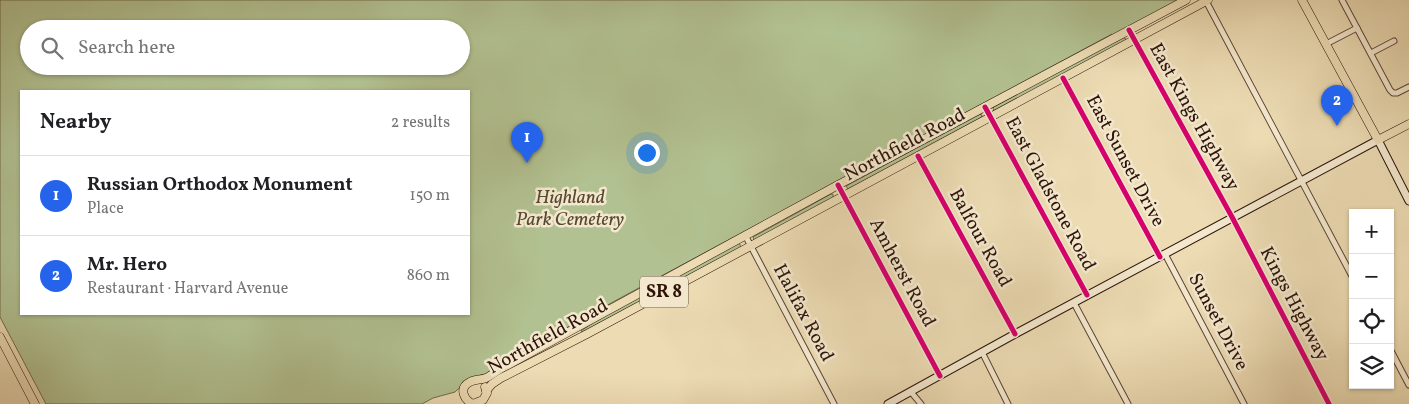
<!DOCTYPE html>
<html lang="en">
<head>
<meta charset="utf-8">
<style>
	:root { --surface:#fff; --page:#f2f2f2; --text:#202124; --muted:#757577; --line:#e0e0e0; --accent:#2563eb }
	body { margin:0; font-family:Vollkorn,serif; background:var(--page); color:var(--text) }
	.controls { position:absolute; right:15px; bottom:15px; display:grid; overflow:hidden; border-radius:0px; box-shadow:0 1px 4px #0004 }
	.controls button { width:45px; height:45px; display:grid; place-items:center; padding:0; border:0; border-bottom:1px solid var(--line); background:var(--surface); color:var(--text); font:25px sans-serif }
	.you { position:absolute; left:646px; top:152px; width:18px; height:18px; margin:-12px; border:4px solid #fff; border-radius:50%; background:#1a73e8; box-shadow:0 0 0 8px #1a73e833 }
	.badge { display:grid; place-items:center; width:32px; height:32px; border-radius:50%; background:var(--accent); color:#fff; font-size:16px; font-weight:700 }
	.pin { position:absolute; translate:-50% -41px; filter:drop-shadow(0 1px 2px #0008) }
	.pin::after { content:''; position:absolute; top:26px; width:18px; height:15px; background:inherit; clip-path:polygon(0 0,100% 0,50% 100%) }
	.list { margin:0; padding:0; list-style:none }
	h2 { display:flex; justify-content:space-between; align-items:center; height:65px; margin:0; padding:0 20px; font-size:21px }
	h2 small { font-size:16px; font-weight:400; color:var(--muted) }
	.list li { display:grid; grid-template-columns:32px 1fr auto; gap:15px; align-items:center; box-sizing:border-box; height:80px; padding:0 20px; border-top:1px solid var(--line) }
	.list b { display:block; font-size:19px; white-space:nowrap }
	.list p { margin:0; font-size:16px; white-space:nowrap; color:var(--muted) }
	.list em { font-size:16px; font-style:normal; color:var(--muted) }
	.icon { flex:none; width:28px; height:28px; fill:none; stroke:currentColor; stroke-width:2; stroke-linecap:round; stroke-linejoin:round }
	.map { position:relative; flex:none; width:1409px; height:404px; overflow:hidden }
	.search { position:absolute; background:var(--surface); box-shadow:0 1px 4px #0004; left:20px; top:20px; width:450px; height:55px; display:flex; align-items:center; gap:12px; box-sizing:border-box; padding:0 18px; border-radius:28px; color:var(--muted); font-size:19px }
	.panel { position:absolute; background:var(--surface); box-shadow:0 1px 4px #0004; left:20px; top:90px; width:450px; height:225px; border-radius:0px }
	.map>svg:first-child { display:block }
	.green { fill:#b2c191; stroke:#706a4c; fill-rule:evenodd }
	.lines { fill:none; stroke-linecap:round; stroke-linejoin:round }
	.minor-casing { stroke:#5d4533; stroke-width:7 }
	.secondary-casing { stroke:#2d1308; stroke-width:9 }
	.primary-casing { stroke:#2d1308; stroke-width:9 }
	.minor { stroke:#f3e8ce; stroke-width:5 }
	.secondary { stroke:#f3e8ce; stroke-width:7 }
	.primary { stroke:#ecdbb3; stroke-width:8 }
	.cycleway-casing { stroke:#f3e8ce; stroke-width:8 }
	.cycleway { stroke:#d6006c; stroke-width:5 }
	.labels { text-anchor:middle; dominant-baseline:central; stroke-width:5; stroke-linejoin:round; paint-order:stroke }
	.shield { fill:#f3e8ce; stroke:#685343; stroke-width:1 }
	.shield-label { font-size:18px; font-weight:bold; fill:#2d1308 }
	.street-label { font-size:19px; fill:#2d1308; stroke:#f3e8ce }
	.park-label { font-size:19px; font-style:italic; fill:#554731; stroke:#f3e8ce }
</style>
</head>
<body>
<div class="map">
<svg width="1409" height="404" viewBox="0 0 1409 404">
	<rect width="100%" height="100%" fill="#ecdbb3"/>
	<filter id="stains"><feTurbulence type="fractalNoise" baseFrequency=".004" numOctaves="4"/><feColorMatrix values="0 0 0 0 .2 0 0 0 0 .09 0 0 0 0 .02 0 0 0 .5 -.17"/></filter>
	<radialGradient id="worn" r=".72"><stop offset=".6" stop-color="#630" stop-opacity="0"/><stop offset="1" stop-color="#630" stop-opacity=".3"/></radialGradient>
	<!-- green -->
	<g class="green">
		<path d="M 0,0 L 1186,0 L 1122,37 L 1126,39 L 1125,41 L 996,111 L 994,111 L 993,108 L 995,106 L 1115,41 L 1112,34 L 624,296 L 573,324 L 486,376 L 468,380 L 455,392 L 433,398 L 422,404 L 46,404 L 0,317 ZM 29,29 L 461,29 L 461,66 L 29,66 ZM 21,91 L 469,91 L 469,314 L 21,314 Z"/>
		<polygon points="979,114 982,115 981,119 848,189 846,186"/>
		<polygon points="831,194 833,194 833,198 754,240 753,237"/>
		<polygon points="739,243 741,247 583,332 581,331 606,314"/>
	</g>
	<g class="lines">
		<!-- minor casing -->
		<g class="minor-casing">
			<g id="minor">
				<polyline points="1342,0 1390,90 1393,93 1397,93 1409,87"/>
				<polyline points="1206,1 1353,278"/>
				<polyline points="1129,30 1232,217 1329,404"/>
				<polyline points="1326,44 1357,28"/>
				<polyline points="1371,53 1394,41"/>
				<polyline points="1063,78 1160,257"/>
				<polyline points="985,107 1087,295"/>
				<polyline points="918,156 1015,334"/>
				<polyline points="838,185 940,376"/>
				<polyline points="745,235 834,404"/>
				<polyline points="1165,254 1244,404"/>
				<polyline points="1074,303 1128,404"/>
				<polyline points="1390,349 1409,385"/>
				<polyline points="982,352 1008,404"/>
				<polyline points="911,392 921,404"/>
			</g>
		</g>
		<!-- secondary casing -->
		<g class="secondary-casing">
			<polyline id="secondary" points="888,404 1015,334 1378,140 1409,201"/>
		</g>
		<!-- primary casing -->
		<g class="primary-casing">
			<g id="primary">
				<polyline points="1302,0 1378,140 1409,124"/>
				<polyline points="0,337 35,404"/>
				<polyline points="486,391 492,384 501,378 587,334 1208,0"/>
				<path d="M 473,404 C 464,400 458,388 470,382 C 475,379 481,380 486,378 C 492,375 498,370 504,367 L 838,185 L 1186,0"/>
				<polyline points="473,404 483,400 487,393 485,387"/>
			</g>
		</g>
		<!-- minor -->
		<use href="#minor" class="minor"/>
		<!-- secondary -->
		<use href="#secondary" class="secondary"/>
		<!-- primary -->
		<use href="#primary" class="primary"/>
		<!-- cycleway casing -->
		<g class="cycleway-casing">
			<g id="cycleway">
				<polyline points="1129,30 1232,217 1329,404"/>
				<polyline points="1063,78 1160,257"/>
				<polyline points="985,107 1087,295"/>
				<polyline points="918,156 1015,334"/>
				<polyline points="838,185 940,376"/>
			</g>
		</g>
		<!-- cycleway -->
		<use href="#cycleway" class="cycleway"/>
	</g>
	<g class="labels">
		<!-- shield labels -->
		<rect class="shield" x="640" y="276.5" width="48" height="31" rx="4"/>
		<g class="shield-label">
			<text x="664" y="292">SR 8</text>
		</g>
		<!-- street labels -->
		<g class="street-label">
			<text transform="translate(1194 117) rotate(61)">East Kings Highway</text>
			<text transform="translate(905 145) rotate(-28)">Northfield Road</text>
			<text transform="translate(1125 161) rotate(62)">East Sunset Drive</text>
			<text transform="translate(1050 194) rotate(62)">East Gladstone Road</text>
			<text transform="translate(980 238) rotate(61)">Balfour Road</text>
			<text transform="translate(902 273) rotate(62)">Amherst Road</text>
			<text transform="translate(1294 304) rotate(62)">Kings Highway</text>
			<text transform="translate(803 313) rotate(62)">Halifax Road</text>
			<text transform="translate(1218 322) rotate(62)">Sunset Drive</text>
			<text transform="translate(548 337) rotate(-29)">Northfield Road</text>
		</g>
		<!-- park labels -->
		<g class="park-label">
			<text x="570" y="198">Highland<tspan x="570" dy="22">Park Cemetery</tspan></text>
		</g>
	</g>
	<rect width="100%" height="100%" filter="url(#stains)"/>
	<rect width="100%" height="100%" fill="url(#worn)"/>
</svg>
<div class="controls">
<button>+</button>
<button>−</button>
<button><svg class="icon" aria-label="locate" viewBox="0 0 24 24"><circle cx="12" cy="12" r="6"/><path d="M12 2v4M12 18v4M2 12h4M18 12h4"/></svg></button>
<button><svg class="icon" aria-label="layers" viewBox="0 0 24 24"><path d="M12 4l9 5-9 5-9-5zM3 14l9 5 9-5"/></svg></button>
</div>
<div class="you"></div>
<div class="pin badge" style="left:527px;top:163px">1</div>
<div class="pin badge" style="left:1337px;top:126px">2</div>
<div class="search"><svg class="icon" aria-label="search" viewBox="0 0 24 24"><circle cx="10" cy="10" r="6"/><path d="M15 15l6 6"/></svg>Search here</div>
<section class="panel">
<h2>Nearby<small>2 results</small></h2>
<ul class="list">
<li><span class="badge">1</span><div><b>Russian Orthodox Monument</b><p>Place</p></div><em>150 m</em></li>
<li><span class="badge">2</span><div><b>Mr. Hero</b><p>Restaurant · Harvard Avenue</p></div><em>860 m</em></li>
</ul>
</section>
</div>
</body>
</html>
